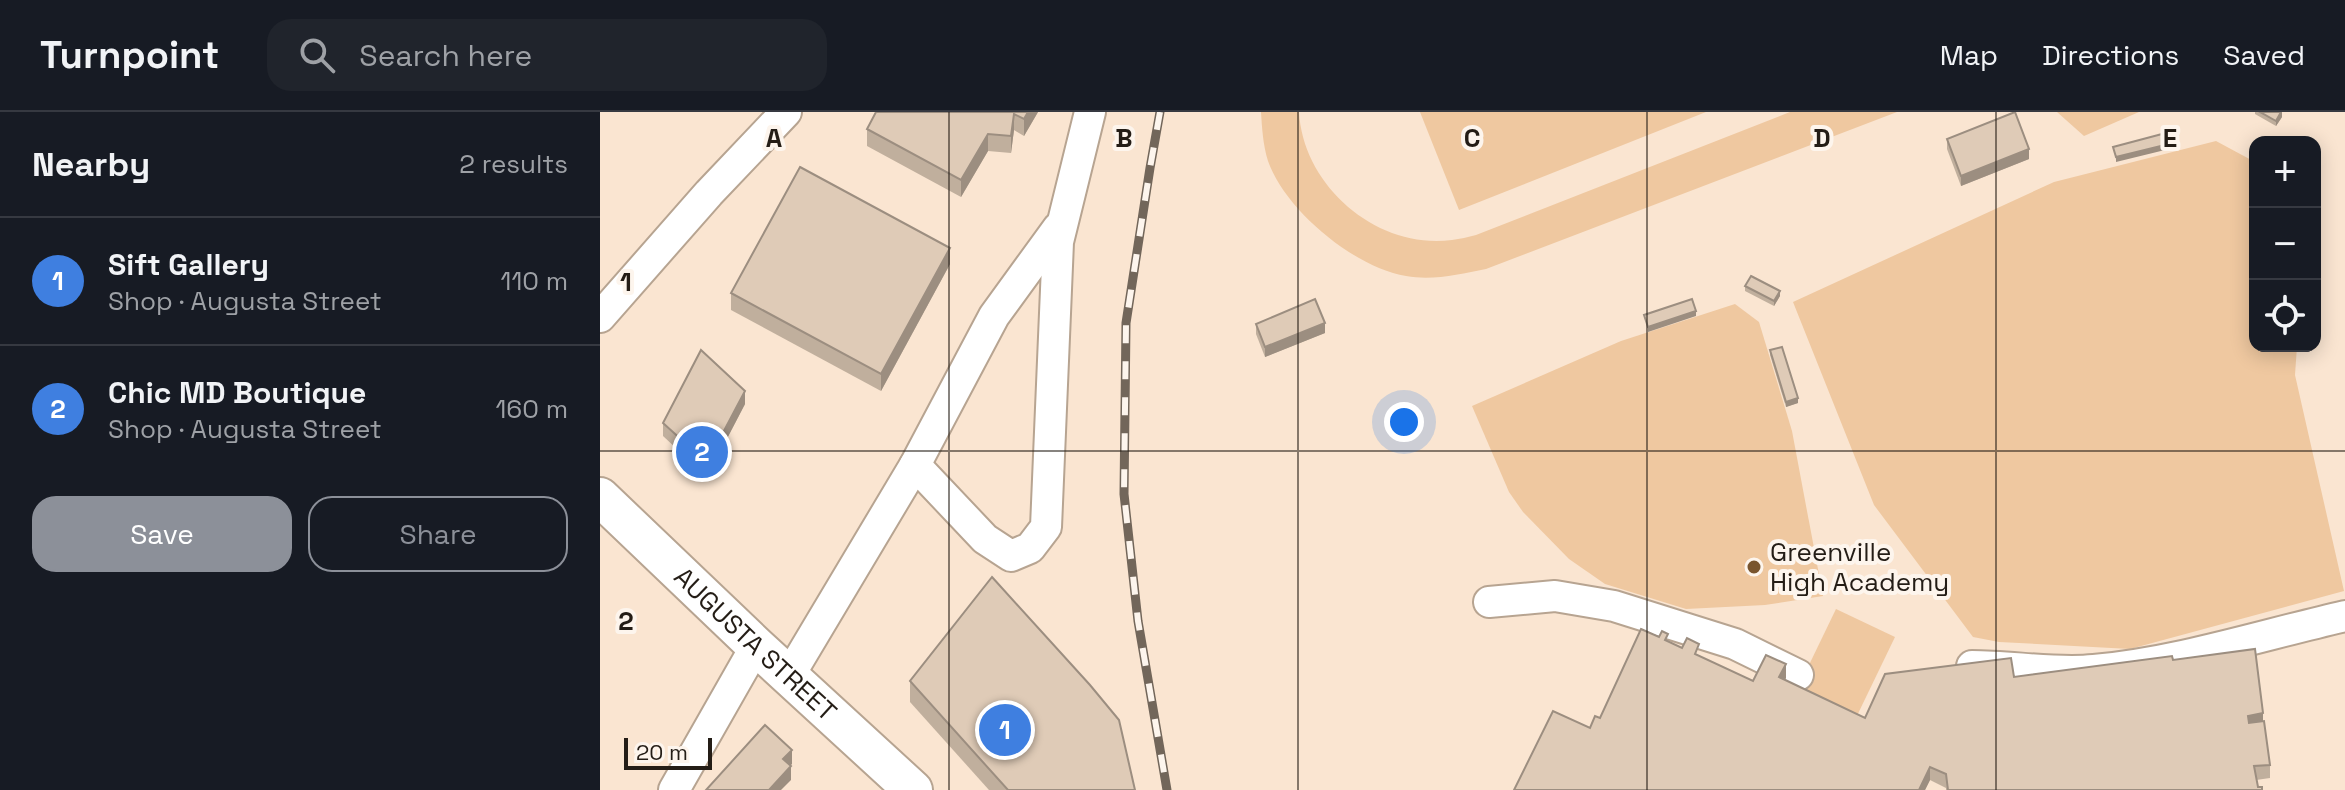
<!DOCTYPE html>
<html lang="en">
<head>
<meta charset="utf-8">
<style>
	:root { --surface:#171b24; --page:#20242c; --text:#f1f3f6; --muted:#9ea1a6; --line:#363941; --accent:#8c9099 }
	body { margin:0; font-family:"Space Grotesk",sans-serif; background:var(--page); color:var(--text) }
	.controls { position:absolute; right:24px; top:24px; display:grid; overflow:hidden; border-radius:16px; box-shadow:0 4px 20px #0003 }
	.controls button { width:72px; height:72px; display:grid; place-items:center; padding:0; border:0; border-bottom:2px solid var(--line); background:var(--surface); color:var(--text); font:40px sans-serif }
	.scale { position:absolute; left:24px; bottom:20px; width:88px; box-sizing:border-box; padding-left:8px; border:4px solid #241d16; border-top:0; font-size:22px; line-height:28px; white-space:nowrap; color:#241d16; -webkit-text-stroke:6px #fdf5ed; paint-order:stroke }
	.you { position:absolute; left:804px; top:310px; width:28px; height:28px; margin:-20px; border:6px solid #fff; border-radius:50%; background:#1a73e8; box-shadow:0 0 0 12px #1a73e833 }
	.badge { display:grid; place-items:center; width:52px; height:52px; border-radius:50%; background:var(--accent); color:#fff; font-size:26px; font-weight:700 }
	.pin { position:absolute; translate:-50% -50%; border:4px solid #fff; box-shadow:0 2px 8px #0006 }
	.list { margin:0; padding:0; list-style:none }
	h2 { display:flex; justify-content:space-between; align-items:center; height:104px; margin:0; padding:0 32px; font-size:34px }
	h2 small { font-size:26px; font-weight:400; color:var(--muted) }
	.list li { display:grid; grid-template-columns:52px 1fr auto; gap:24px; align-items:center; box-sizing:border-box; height:128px; padding:0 32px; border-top:2px solid var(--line) }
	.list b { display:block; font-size:30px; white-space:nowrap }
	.list p { margin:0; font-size:26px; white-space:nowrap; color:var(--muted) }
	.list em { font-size:26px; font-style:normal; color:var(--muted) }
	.actions { display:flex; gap:16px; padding:24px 32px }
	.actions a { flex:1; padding:18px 0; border:2px solid var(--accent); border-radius:24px; text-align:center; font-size:28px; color:var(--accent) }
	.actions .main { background:var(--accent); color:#fff }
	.icon { flex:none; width:44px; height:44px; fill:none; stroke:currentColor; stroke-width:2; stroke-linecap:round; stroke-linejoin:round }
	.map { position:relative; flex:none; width:1745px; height:678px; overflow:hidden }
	header { display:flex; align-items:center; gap:48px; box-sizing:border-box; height:112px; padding:0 40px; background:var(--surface); border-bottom:2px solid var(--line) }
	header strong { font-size:38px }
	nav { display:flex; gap:44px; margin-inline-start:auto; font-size:28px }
	.search { width:560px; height:72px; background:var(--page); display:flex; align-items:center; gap:20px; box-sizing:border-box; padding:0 28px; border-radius:24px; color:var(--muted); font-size:30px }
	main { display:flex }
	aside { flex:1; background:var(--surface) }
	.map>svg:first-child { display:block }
	.green { fill:#efc8a0 }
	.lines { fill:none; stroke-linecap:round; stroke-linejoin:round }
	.minor-casing { stroke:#b7a491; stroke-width:34 }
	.major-casing { stroke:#b7a491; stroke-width:42 }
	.minor { stroke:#fff; stroke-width:30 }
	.major { stroke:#fff; stroke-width:38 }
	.rail-casing { stroke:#72665a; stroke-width:9 }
	.rail { stroke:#fdf5ed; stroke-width:6; stroke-dasharray:18; stroke-linecap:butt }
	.wall { fill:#c0af9d }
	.shaded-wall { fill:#9c8e80 }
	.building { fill:#dfcbb7; stroke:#9c8e80; stroke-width:2 }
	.grid { fill:none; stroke:#241d16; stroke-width:2; stroke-opacity:0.55 }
	.poi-dot { fill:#79552e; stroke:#fdf5ed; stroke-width:3 }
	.labels { text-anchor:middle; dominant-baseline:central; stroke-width:8; stroke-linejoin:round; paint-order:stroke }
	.poi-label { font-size:26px; fill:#241d16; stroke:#fdf5ed; text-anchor:start }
	.street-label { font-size:26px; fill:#241d16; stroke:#fdf5ed }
	.grid-label { font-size:26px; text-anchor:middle; font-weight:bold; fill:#241d16; stroke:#fdf5ed; stroke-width:8; stroke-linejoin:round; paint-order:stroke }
</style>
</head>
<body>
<header>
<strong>Turnpoint</strong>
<div class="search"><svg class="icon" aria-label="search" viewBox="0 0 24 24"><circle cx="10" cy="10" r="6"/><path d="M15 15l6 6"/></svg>Search here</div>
<nav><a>Map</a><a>Directions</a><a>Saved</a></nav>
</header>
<main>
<aside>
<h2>Nearby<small>2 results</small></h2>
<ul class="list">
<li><span class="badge" style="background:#3f7fe0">1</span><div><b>Sift Gallery</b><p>Shop · Augusta Street</p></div><em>110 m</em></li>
<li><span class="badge" style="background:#3f7fe0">2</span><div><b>Chic MD Boutique</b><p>Shop · Augusta Street</p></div><em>160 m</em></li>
</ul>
<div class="actions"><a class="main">Save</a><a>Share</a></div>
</aside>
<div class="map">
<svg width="1745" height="678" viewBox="0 0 1745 678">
	<rect width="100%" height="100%" fill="#fae5d1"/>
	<!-- green -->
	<g class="green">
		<path d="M 661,0 L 699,0 C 703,74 777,138 852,128 C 860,127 868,125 876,123 L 1190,0 L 1297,0 L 886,157 C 860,162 833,169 806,164 C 755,156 685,98 668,49 C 663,33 662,16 661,0 Z"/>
		<polygon points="820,0 1106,0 859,98"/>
		<polygon points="1457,0 1539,0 1484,24"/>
		<polygon points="1616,29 1655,50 1655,234 1697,234 1695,263 1744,479 1530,537 1399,530 1373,525 1274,393 1193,190 1454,70"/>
		<polygon points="1135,192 1159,210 1192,319 1223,484 1165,493 1086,497 1005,472 969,447 923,400 909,380 872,294 1021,229"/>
		<polygon points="1236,497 1295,525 1253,612 1194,584"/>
	</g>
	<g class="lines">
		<!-- minor casing -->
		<g class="minor-casing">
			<g id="minor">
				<polyline points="0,205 109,81 186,0"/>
				<polyline points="315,353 385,427 411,444 430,436 446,415 458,130 490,0"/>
				<polyline points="889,490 955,484 1014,494 1135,532 1198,563"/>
				<path d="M 1372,554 C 1413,554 1454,562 1494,558 C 1580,550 1662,523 1745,504"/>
				<polyline points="189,564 315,353 394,204 458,116"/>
				<polyline points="74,678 156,534"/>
			</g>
		</g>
		<!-- major casing -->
		<g class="major-casing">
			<g id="major">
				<path id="s1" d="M 0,385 L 156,534 L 313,678"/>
			</g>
		</g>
		<!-- minor -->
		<use href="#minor" class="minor"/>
		<!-- major -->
		<use href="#major" class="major"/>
		<!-- rail casing -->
		<g class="rail-casing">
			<polyline id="rail" points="560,0 550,56 526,211 524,382 538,509 567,678"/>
		</g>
		<!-- rail -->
		<use href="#rail" class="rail"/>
	</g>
	<!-- wall -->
	<g class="wall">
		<polygon points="276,0 438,0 424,24 414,18 411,41 388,39 361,85 267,34 267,17"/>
		<polygon points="1655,0 1682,0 1682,5 1676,14 1655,2"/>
		<polygon points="1347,27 1429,47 1361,74 1347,37"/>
		<polygon points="350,152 281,279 131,198 131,181"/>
		<polygon points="1145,174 1180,184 1174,194 1145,179"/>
		<polygon points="656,212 725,221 665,245 656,222"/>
		<polygon points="1170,238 1198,291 1186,295 1170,243"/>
		<polygon points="145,292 107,365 63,324 63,311"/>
		<polygon points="1059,525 1153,569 1186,566 1184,568 1265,606 1414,565 1573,548 1663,609 1670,653 1670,666 1656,668 1658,675 1662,678 1346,678 1346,676 1330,668 1325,678 914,678 990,616 1000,606"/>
		<polygon points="310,569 535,678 389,678 310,590"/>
	</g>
	<!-- shaded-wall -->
	<g class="shaded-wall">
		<polygon points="428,0 438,0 424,24 424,7"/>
		<polygon points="1682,0 1682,5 1676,14 1676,9"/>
		<polygon points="414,2 414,18 411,41 411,24"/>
		<polygon points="388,22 388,39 361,85 361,68"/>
		<polygon points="1565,33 1565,38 1516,50 1516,45"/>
		<polygon points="1429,37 1429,47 1361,74 1361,64"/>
		<polygon points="350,136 350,152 281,279 281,262"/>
		<polygon points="1180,179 1180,184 1174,194 1174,189"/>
		<polygon points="1096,199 1096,204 1048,220 1048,215"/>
		<polygon points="725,211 725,221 665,245 665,235"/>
		<polygon points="145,279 145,292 107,365 107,351"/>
		<polygon points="1198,286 1198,291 1186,295 1186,290"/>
		<polygon points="1186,552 1186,566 1179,579 1179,565"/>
		<polygon points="1663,601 1663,614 1648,618 1648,604"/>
		<polygon points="192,638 192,652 183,661 183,647"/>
		<polygon points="191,654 191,668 181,678 169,678"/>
		<polygon points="1330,655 1330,668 1325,678 1319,678"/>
	</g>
	<!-- building -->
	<g class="building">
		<polygon points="276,0 428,0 424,7 414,2 411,24 388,22 361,68 267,17"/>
		<polygon points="1415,0 1429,37 1361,64 1347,27"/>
		<polygon points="1660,0 1681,0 1676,9"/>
		<polygon points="1562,22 1565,33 1516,45 1513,35"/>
		<polygon points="200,55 350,136 281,262 131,181"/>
		<polygon points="1151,164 1180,179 1174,189 1145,174"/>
		<polygon points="715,187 725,211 665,235 656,212"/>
		<polygon points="1092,187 1096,199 1048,215 1044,203"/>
		<polygon points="1182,235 1198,286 1186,290 1170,238"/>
		<polygon points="101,238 145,279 107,351 63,311"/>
		<polygon points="392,465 490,573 519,608 535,678 408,678 310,569"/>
		<polygon points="1041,517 1059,525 1062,519 1068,522 1065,528 1082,536 1087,526 1099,532 1095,542 1153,569 1166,543 1186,552 1179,565 1265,606 1285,562 1411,546 1414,565 1572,544 1573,548 1655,537 1663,601 1648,604 1649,611 1664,609 1670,653 1654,654 1658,675 1662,675 1662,678 1348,678 1346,662 1330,655 1319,678 914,678 953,599 990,616 995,604 1000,606"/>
		<polygon points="165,613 192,638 183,647 191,654 169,678 106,678"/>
	</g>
	<!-- grid -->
	<path class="grid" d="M 349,0 L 349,678M 698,0 L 698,678M 1047,0 L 1047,678M 1396,0 L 1396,678M 0,339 L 1745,339"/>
	<!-- markers -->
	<circle class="poi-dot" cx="1154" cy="455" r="8"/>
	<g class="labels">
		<!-- poi labels -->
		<g class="poi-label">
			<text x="1170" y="440">Greenville<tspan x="1170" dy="30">High Academy</tspan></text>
		</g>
		<!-- street labels -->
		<g class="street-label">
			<text stroke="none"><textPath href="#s1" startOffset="214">AUGUSTA STREET</textPath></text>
		</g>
	</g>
	<g class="grid-label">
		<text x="174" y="35">A</text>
		<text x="524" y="35">B</text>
		<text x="872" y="35">C</text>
		<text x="1222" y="35">D</text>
		<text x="1570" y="35">E</text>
		<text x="26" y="179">1</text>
		<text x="26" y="518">2</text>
	</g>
</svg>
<div class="controls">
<button>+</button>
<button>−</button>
<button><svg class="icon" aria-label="locate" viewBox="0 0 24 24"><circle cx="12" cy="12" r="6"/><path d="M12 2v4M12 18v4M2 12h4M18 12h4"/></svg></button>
</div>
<div class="scale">20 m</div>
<div class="you"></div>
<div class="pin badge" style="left:405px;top:618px;background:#3f7fe0">1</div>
<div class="pin badge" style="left:102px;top:340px;background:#3f7fe0">2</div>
</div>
</main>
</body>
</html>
